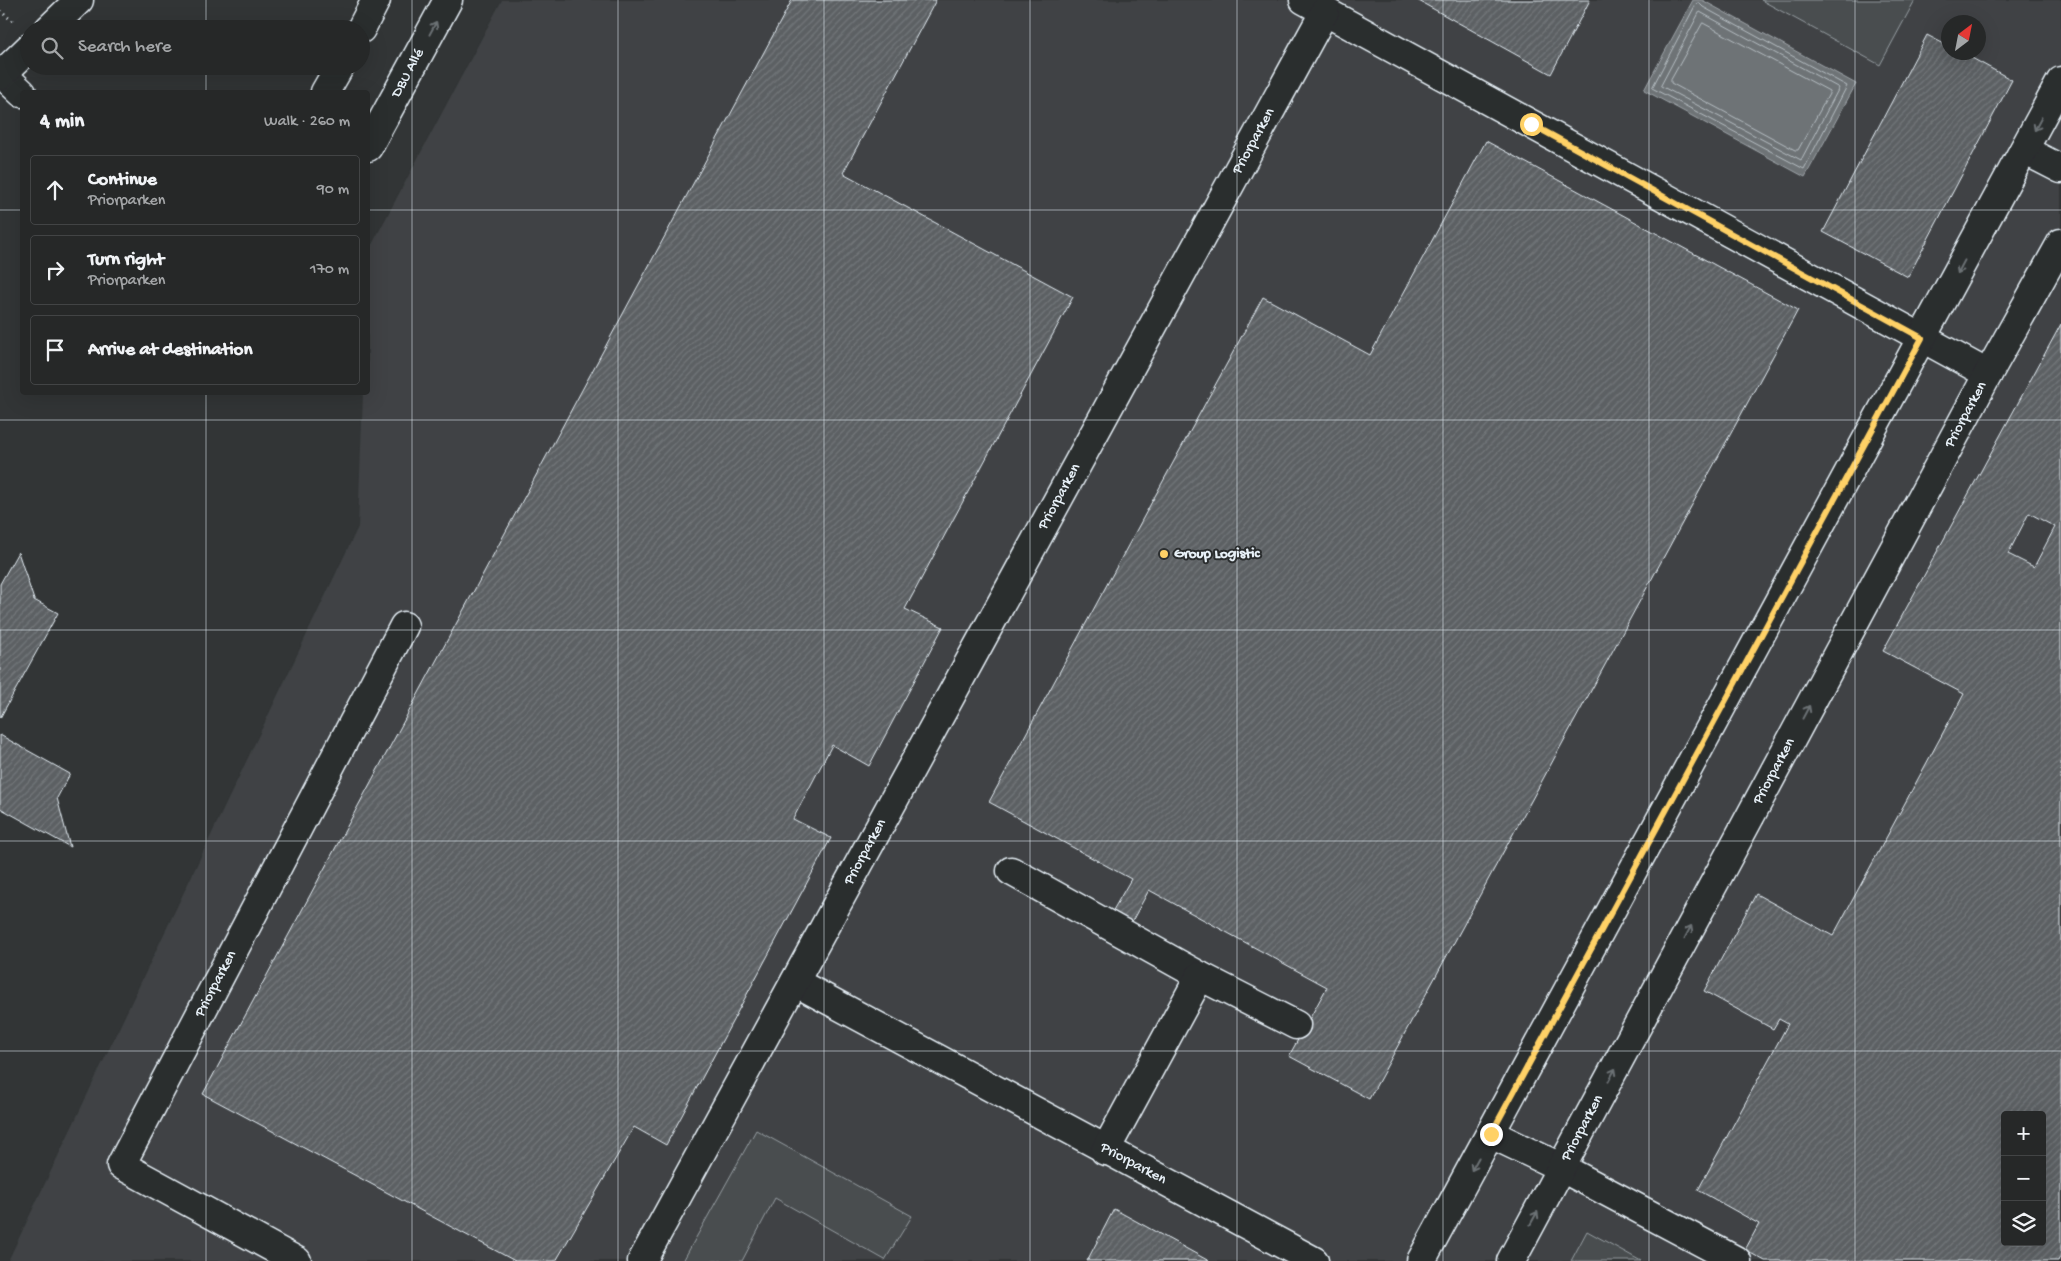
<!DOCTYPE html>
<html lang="en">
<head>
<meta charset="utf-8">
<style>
	:root { --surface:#262828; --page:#323434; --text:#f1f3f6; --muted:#a4a6a8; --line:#424445 }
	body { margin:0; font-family:"Gochi Hand",sans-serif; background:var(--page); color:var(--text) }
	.controls { position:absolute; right:15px; bottom:15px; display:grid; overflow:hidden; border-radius:5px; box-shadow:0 5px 20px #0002 }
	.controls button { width:45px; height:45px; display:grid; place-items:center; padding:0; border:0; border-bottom:1px solid var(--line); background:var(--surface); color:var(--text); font:25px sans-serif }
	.compass { position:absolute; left:1941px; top:15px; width:45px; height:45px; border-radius:50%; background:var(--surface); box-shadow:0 5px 20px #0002; rotate:32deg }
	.stop { position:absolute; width:15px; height:15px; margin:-11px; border:4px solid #ffd166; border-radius:50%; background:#fff }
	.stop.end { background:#ffd166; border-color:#fff; box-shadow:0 1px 5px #0008 }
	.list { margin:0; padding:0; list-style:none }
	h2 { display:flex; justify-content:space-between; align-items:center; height:65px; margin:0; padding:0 20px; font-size:21px }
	h2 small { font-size:16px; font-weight:400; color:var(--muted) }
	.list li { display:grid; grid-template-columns:32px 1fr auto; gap:15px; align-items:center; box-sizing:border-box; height:70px; margin:0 10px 10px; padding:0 10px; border:1px solid var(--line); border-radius:5px }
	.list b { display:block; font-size:19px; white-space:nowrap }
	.list p { margin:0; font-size:16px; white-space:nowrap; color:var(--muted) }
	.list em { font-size:16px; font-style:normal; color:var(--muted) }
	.icon { flex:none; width:28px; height:28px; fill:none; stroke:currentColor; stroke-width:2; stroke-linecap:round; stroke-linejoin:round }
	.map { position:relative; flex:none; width:2061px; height:1261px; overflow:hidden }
	.search { position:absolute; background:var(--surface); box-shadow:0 5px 20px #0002; left:20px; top:20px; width:350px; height:55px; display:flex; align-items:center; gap:12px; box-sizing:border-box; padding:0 18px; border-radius:28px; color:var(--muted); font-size:19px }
	.panel { position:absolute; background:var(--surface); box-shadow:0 5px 20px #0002; left:20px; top:90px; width:350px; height:305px; border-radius:5px }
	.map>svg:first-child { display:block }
	.built { fill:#3f4244; fill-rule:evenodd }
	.grass { fill:#494d4f; stroke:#989fa4 }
	.water { fill:#6e7376; stroke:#9fa5aa }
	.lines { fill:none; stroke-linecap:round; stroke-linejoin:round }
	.shore { stroke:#b7bfc4; stroke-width:1 }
	.building { fill:url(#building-hatch); stroke:#e8f1f8; fill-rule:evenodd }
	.minor-casing { stroke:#e8f1f8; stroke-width:31 }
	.path { stroke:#e8f1f8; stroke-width:3; stroke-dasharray:1 4; stroke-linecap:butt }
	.minor { stroke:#2a2d2e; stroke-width:28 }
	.oneway { stroke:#6c7275 }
	.route { stroke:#ffd166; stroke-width:6 }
	.grid { fill:none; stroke:#e8f1f8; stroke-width:1; stroke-opacity:0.55 }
	.poi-dot { fill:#ffd166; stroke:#2a2d2e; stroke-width:2 }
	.labels { text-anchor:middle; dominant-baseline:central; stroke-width:4; stroke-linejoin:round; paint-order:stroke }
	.street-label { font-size:15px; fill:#e8f1f8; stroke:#2a2d2e }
	.poi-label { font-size:15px; font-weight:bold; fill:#e8f1f8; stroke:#2a2d2e; text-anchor:start }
</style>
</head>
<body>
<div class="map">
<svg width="2061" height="1261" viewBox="0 0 2061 1261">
	<defs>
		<pattern id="building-hatch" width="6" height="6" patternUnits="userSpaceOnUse" patternTransform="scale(1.25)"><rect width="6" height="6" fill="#5c6063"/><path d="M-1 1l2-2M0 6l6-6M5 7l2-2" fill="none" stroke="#73777a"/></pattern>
	</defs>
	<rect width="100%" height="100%" fill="#323536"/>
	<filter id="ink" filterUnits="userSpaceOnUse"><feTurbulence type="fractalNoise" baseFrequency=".02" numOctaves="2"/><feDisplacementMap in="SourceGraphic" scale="10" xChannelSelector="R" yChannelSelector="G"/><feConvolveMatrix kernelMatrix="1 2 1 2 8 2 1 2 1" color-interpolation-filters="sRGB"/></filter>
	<g filter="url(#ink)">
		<!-- built -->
		<path class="built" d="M 502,0 L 2061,0 L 2061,1261 L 8,1261 L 358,527 L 363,393 L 368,392 L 368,252 ZM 1948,22 L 1978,22 L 1978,52 L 1948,52 ZM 2005,1115 L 2042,1115 L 2042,1242 L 2005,1242 Z"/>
		<!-- grass -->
		<g class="grass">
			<polygon points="1761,0 1915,0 1880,65"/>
			<polygon points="756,1130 912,1216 885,1260 775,1198 742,1261 683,1261"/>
			<polygon points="1587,1231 1641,1261 1571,1261"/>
		</g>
		<!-- water -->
		<polygon class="water" points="1693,0 1702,0 1856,84 1805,177 1644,90"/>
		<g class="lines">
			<!-- shore -->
			<g class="shore">
				<polygon points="1699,3 1703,7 1847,86 1804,169 1652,88 1696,4"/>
				<polygon points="1700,12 1839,88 1801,160 1661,86"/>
				<polygon points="1703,23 1829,91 1829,94 1798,150 1795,150 1671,83 1671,80"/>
			</g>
		</g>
		<!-- building -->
		<g class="building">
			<polygon points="792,0 936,0 843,173 1073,297 905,609 943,627 869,766 832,745 793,819 831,838 666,1145 634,1127 556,1261 515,1261 203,1094"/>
			<polygon points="1417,0 1590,0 1551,74"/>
			<polygon points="1927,35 1948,46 1948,52 1961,52 2012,80 1908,277 1823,232"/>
			<polygon points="1486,141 1798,310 1369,1099 1289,1056 1327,987 1149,890 1131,923 1112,912 1131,879 989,802 1263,297 1370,355"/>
			<path d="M 2061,324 L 2061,1255 L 2058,1261 L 1765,1261 L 1745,1250 L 1759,1224 L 1698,1190 L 1788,1024 L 1779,1019 L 1773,1029 L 1704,991 L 1756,894 L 1833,936 L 1964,694 L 1883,651 ZM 2029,513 L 2055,527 L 2034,567 L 2008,554 ZM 2005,1115 L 2042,1115 L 2042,1242 L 2005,1242 Z"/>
			<polygon points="18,552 34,600 58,613 0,718 0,584"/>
			<polygon points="0,735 70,774 57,798 70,847 0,808"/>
			<polygon points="1114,1209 1209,1261 1087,1261"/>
		</g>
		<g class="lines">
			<!-- minor casing -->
			<g class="minor-casing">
				<g id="minor">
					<polyline points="1304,0 1988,374"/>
					<polyline points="49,29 79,0"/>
					<polyline points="361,29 376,0"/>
					<polyline points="2,74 22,93"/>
					<polyline points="0,76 29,48"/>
					<polyline points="325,92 340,66"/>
					<path id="s1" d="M 368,147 L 448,0"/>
					<polyline points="2024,150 2061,169"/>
					<polyline points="1011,871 1200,976"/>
					<path id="s2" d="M 795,982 L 1314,1261"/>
					<polyline points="1491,1134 1562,1168 1737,1261"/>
					<polyline points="1105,1151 1200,976 1296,1025"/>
					<path id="s3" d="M 297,1261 L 121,1165 L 404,626"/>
					<path id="s4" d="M 642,1261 L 1325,11"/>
					<polyline points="1421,1261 2061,81"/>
					<path id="s5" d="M 1511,1261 L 1988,374 L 2061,243"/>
				</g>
			</g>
			<!-- path -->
			<polyline class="path" points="0,11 14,22"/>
			<!-- minor -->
			<use href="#minor" class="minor"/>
		</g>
		<!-- one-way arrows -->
		<defs><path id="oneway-shaft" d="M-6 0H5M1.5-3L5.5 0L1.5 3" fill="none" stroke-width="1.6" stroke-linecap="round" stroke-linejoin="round" transform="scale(1.25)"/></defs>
		<g class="oneway">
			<use href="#oneway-shaft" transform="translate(433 28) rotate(-62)"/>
			<use href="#oneway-shaft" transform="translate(2038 124) rotate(118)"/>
			<use href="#oneway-shaft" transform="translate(1961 267) rotate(118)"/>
			<use href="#oneway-shaft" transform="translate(1806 712) rotate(-62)"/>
			<use href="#oneway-shaft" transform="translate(1688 932) rotate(-62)"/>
			<use href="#oneway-shaft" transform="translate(1612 1075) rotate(-62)"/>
			<use href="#oneway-shaft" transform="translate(1475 1164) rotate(119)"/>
			<use href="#oneway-shaft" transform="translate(1534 1218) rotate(-61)"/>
		</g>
	</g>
	<g class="lines" filter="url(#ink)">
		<!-- route -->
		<polyline class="route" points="1491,1134 1922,338 1531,124"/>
	</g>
	<!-- grid -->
	<path class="grid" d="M 206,0 L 206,29M 412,0 L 412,1261M 618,0 L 618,1261M 824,0 L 824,1261M 1030,0 L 1030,1261M 1237,0 L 1237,1261M 1443,0 L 1443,1261M 1649,0 L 1649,1261M 1855,0 L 1855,1261M 206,66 L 206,92M 0,210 L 22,210M 368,210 L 2061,210M 206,392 L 206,1261M 0,420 L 2061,420M 0,630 L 2061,630M 0,841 L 2061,841M 0,1051 L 2061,1051"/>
	<!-- markers -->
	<circle class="poi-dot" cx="1164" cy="554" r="5"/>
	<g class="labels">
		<!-- street labels -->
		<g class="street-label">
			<text stroke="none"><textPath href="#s1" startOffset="84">DBU Allé</textPath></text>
			<text stroke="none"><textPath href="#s4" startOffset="1276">Priorparken</textPath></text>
			<text stroke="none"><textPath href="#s5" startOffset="961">Priorparken</textPath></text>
			<text stroke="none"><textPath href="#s4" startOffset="871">Priorparken</textPath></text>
			<text stroke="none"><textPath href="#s5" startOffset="556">Priorparken</textPath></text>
			<text stroke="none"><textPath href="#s4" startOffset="466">Priorparken</textPath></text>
			<text stroke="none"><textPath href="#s3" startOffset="405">Priorparken</textPath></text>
			<text stroke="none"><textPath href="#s5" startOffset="151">Priorparken</textPath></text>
			<text stroke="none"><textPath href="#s2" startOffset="384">Priorparken</textPath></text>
		</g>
		<!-- poi labels -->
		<g class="poi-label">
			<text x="1174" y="554">Group Logistic</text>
		</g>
	</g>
</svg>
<div class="controls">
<button>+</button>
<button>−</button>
<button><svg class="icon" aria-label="layers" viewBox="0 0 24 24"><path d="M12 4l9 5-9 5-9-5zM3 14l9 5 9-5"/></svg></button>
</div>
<svg class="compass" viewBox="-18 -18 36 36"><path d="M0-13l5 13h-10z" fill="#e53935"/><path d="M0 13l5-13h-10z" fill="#a4a6a8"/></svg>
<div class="stop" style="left:1531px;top:124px"></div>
<div class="stop end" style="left:1491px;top:1134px"></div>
<div class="search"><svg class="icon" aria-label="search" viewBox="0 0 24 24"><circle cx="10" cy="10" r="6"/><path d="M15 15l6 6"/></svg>Search here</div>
<section class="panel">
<h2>4 min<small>Walk · 260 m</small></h2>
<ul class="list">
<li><svg class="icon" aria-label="ahead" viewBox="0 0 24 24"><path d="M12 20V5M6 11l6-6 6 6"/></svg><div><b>Continue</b><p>Priorparken</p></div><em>90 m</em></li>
<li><svg class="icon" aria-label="right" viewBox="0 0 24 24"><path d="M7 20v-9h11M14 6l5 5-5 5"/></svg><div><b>Turn right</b><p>Priorparken</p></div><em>170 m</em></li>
<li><svg class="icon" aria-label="arrive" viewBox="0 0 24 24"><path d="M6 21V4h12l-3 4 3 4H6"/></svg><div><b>Arrive at destination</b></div></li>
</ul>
</section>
</div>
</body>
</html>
